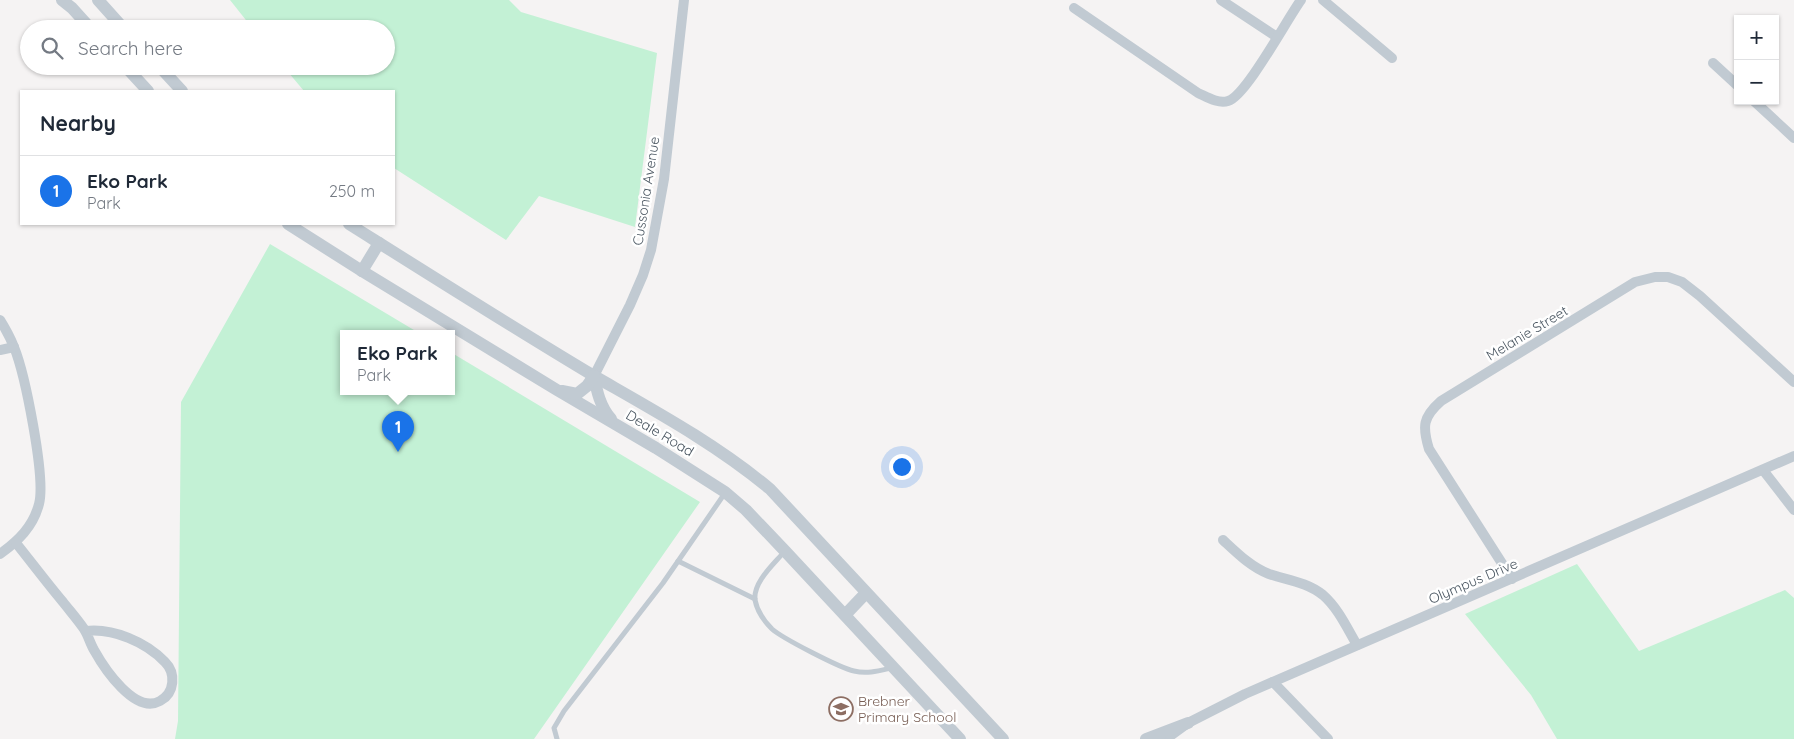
<!DOCTYPE html>
<html lang="en">
<head>
<meta charset="utf-8">
<style>
	:root { --surface:#fff; --page:#f2f2f3; --text:#1f2937; --muted:#747a83; --line:#e0e1e3; --accent:#1a73e8 }
	body { margin:0; font-family:Quicksand,sans-serif; background:var(--page); color:var(--text) }
	.controls { position:absolute; right:15px; top:15px; display:grid; overflow:hidden; border-radius:0px; box-shadow:0 1px 4px #0004 }
	.controls button { width:45px; height:45px; display:grid; place-items:center; padding:0; border:0; border-bottom:1px solid var(--line); background:var(--surface); color:var(--text); font:25px sans-serif }
	.you { position:absolute; left:901px; top:466px; width:18px; height:18px; margin:-12px; border:4px solid #fff; border-radius:50%; background:#1a73e8; box-shadow:0 0 0 8px #1a73e833 }
	.badge { display:grid; place-items:center; width:32px; height:32px; border-radius:50%; background:var(--accent); color:#fff; font-size:16px; font-weight:700 }
	.pin { position:absolute; translate:-50% -41px; filter:drop-shadow(0 1px 2px #0008) }
	.pin::after { content:''; position:absolute; top:26px; width:18px; height:15px; background:inherit; clip-path:polygon(0 0,100% 0,50% 100%) }
	.popup { position:absolute; left:340px; top:330px; width:115px; height:65px; box-sizing:border-box; display:grid; place-content:center; border-radius:0px; background:var(--surface); filter:drop-shadow(0 1px 4px #0005); font-size:16px; white-space:nowrap; color:var(--muted) }
	.popup b { font-size:19px; color:var(--text) }
	.popup::after { content:''; position:absolute; left:50%; top:100%; margin-left:-10px; border:10px solid transparent; border-top-color:var(--surface) }
	.list { margin:0; padding:0; list-style:none }
	h2 { display:flex; justify-content:space-between; align-items:center; height:65px; margin:0; padding:0 20px; font-size:21px }
	h2 small { font-size:16px; font-weight:400; color:var(--muted) }
	.list li { display:grid; grid-template-columns:32px 1fr auto; gap:15px; align-items:center; box-sizing:border-box; height:70px; padding:0 20px; border-top:1px solid var(--line) }
	.list b { display:block; font-size:19px; white-space:nowrap }
	.list p { margin:0; font-size:16px; white-space:nowrap; color:var(--muted) }
	.list em { font-size:16px; font-style:normal; color:var(--muted) }
	.icon { flex:none; width:28px; height:28px; fill:none; stroke:currentColor; stroke-width:2; stroke-linecap:round; stroke-linejoin:round }
	.map { position:relative; flex:none; width:1794px; height:739px; overflow:hidden }
	.search { position:absolute; background:var(--surface); box-shadow:0 1px 4px #0004; left:20px; top:20px; width:375px; height:55px; display:flex; align-items:center; gap:12px; box-sizing:border-box; padding:0 18px; border-radius:28px; color:var(--muted); font-size:19px }
	.panel { position:absolute; background:var(--surface); box-shadow:0 1px 4px #0004; left:20px; top:90px; width:375px; height:135px; border-radius:0px }
	.map>svg:first-child { display:block }
	.green { fill:#c3f1d5 }
	.lines { fill:none; stroke-linecap:round; stroke-linejoin:round }
	.service { stroke:#c1cad2; stroke-width:5 }
	.minor { stroke:#c1cad2; stroke-width:10 }
	.tertiary { stroke:#c1cad2; stroke-width:12 }
	.labels { text-anchor:middle; dominant-baseline:central; stroke-width:5; stroke-linejoin:round; paint-order:stroke }
	.street-label { font-size:14px; fill:#4a5661; stroke:#fff }
	.education-label { font-size:14px; fill:#785e54; stroke:#fff; text-anchor:start }
</style>
</head>
<body>
<div class="map">
<svg width="1794" height="739" viewBox="0 0 1794 739">
	<rect width="100%" height="100%" fill="#f5f3f3"/>
	<!-- green -->
	<g class="green">
		<polygon points="230,0 509,0 521,12 657,53 635,227 539,196 506,240 394,168 394,91 304,91 283,66 386,66 386,29 253,29"/>
		<polygon points="270,244 419,333 344,333 344,391 452,391 452,353 700,502 534,739 175,739 178,721 181,402"/>
		<polygon points="1577,564 1639,651 1785,590 1794,598 1794,739 1557,739 1531,695 1465,614"/>
	</g>
	<g class="lines">
		<!-- service -->
		<g class="service">
			<path d="M 784,552 C 774,564 753,582 755,600 C 757,611 765,622 772,629 C 782,638 840,668 854,671 C 867,674 878,671 891,668"/>
			<polyline points="678,561 755,599"/>
			<polyline points="557,739 554,728 564,711 663,583 725,493"/>
		</g>
		<!-- minor -->
		<g class="minor">
			<polyline points="1221,0 1277,37"/>
			<polyline points="1323,0 1392,58"/>
			<path d="M 1074,8 L 1198,93 C 1207,97 1218,104 1228,101 C 1246,96 1287,19 1301,0"/>
			<polyline points="1713,63 1738,86"/>
			<polyline points="1754,101 1794,138"/>
			<path d="M 0,320 C 5,328 10,337 14,347 C 25,374 46,478 39,504 C 33,527 18,541 0,554"/>
			<polyline points="0,350 14,347"/>
			<polyline points="594,376 630,305 643,275 651,250 664,179 684,0"/>
			<polyline points="1763,470 1794,510"/>
			<path d="M 1223,540 C 1237,553 1251,567 1269,574 C 1287,580 1307,582 1323,595 C 1338,608 1347,628 1357,645"/>
			<path d="M 16,543 C 32,563 47,583 63,602 C 70,611 78,620 84,629 C 88,635 90,643 94,650 C 104,668 135,715 160,701 C 175,693 176,673 165,662 C 146,642 113,628 86,631"/>
			<path d="M 1512,579 L 1429,449 C 1422,426 1423,417 1441,401 L 1635,282 L 1655,277 L 1668,277 L 1682,282 L 1700,296 L 1794,382"/>
			<polyline points="1273,682 1328,739"/>
			<polyline points="1166,739 1188,723 1245,694 1794,456"/>
		</g>
		<!-- tertiary -->
		<g class="tertiary">
			<polyline points="62,0 72,8 91,29"/>
			<polyline points="98,0 124,29"/>
			<polyline points="125,66 148,91"/>
			<polyline points="159,66 182,91"/>
			<polyline points="288,224 362,271 557,390 656,448 725,492 746,510 785,551 960,739"/>
			<path d="M 349,224 C 430,275 512,327 594,376 C 655,411 716,444 770,489 L 1003,739"/>
			<polyline points="362,271 379,243"/>
			<path d="M 594,376 C 597,392 600,406 611,419"/>
			<polyline points="562,391 577,394 587,386 594,376"/>
			<polyline points="845,615 866,593"/>
			<polyline points="1146,739 1188,723"/>
		</g>
	</g>
	<!-- icons -->
	<defs>
		<g id="school-ring" transform="scale(1.25)"><circle r="9.5" fill="#fff" stroke="#8d6e63" stroke-width="1.5"/><path d="M0-5L7-2L0 1L-7-2ZM-4 1L0 2.5L4 1V4Q0 6-4 4Z" fill="#8d6e63"/></g>
	</defs>
	<g fill-rule="evenodd">
		<use href="#school-ring" x="841" y="709"/>
	</g>
	<g class="labels">
		<!-- street labels -->
		<g class="street-label">
			<text transform="translate(646 191) rotate(-81)">Cussonia Avenue</text>
			<text transform="translate(1527 333) rotate(-31)">Melanie Street</text>
			<text transform="translate(660 433) rotate(31)">Deale Road</text>
			<text transform="translate(1473 581) rotate(-23)">Olympus Drive</text>
		</g>
		<!-- education labels -->
		<g class="education-label">
			<text x="858" y="701">Brebner<tspan x="858" dy="16">Primary School</tspan></text>
		</g>
	</g>
</svg>
<div class="controls">
<button>+</button>
<button>−</button>
</div>
<div class="you"></div>
<div class="pin badge" style="left:398px;top:452px">1</div>
<div class="popup"><b>Eko Park</b>Park</div>
<div class="search"><svg class="icon" aria-label="search" viewBox="0 0 24 24"><circle cx="10" cy="10" r="6"/><path d="M15 15l6 6"/></svg>Search here</div>
<section class="panel">
<h2>Nearby<small></small></h2>
<ul class="list">
<li><span class="badge">1</span><div><b>Eko Park</b><p>Park</p></div><em>250 m</em></li>
</ul>
</section>
</div>
</body>
</html>
